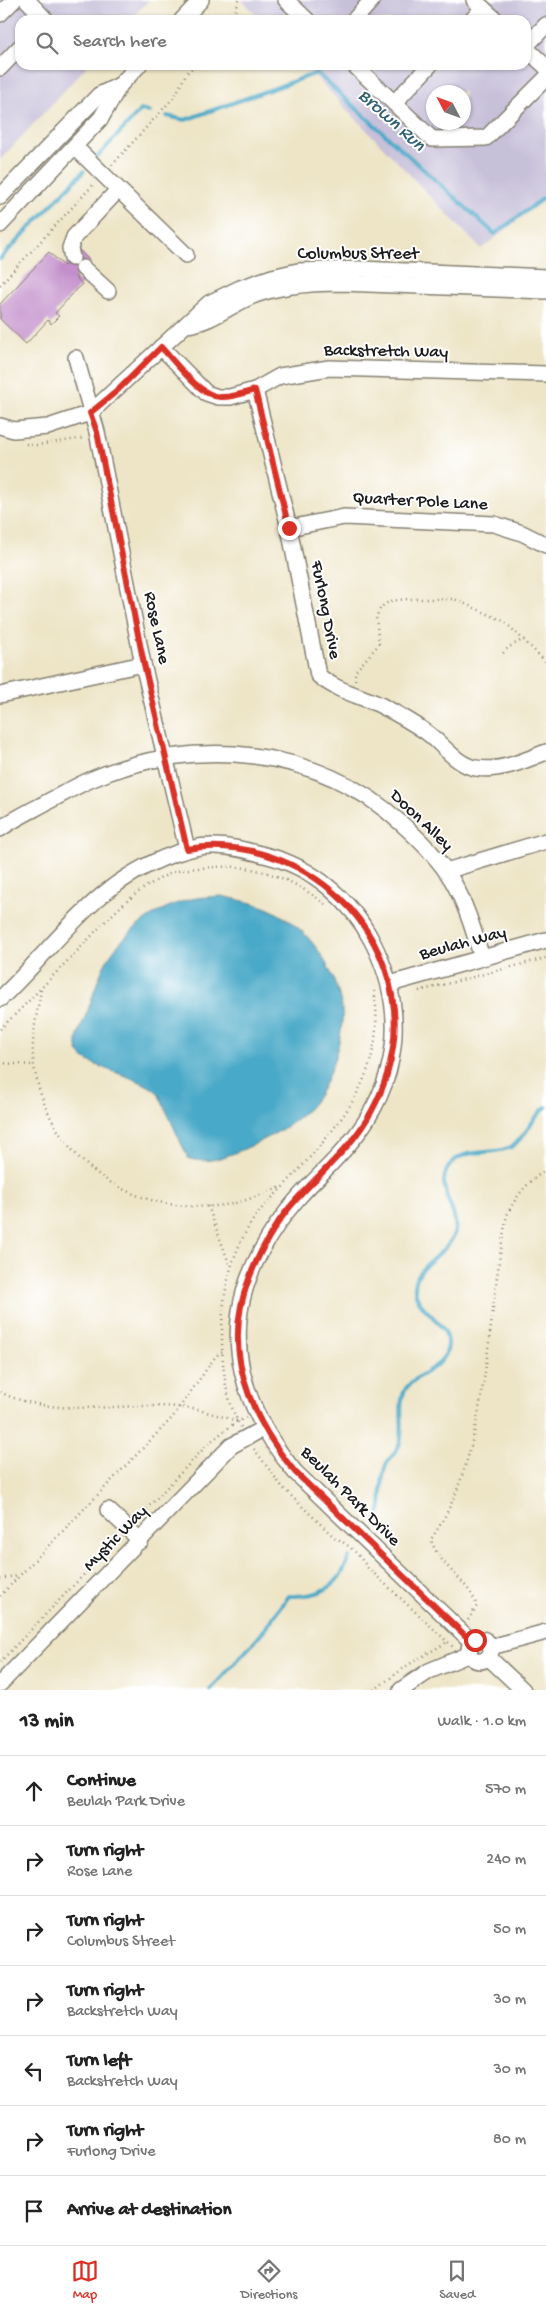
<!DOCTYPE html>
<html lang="en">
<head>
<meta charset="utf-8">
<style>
	:root { --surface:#fff; --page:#f2f2f2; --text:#222; --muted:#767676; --line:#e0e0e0; --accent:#d93025 }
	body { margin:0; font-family:"Gochi Hand",sans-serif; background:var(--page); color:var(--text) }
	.compass { position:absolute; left:426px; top:85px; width:45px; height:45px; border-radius:50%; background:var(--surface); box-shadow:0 1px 4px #0004; rotate:311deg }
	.stop { position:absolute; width:15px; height:15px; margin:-11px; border:4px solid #d93025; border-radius:50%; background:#fff }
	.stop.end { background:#d93025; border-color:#fff; box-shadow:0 1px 5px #0008 }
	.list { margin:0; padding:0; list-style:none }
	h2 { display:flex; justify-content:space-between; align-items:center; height:65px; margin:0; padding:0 20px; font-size:21px }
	h2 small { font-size:16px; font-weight:400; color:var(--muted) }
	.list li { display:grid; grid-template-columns:32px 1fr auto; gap:15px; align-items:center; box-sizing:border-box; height:70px; padding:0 20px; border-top:1px solid var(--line) }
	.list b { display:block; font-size:19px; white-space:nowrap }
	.list p { margin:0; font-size:16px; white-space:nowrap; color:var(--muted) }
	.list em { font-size:16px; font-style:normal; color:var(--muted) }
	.icon { flex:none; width:28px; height:28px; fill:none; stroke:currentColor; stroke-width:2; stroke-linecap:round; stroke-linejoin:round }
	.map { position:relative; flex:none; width:546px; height:1690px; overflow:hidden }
	.search { position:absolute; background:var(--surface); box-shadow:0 1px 4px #0004; left:15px; right:15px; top:15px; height:55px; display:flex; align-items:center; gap:12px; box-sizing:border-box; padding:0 18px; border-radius:15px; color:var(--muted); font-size:19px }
	.sheet { height:555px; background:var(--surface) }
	nav { display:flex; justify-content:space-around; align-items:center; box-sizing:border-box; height:70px; border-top:1px solid var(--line); background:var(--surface); font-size:14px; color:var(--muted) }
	nav a { display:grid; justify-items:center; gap:2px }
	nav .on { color:var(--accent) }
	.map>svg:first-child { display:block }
	.industrial { fill:#c7c0d9; fill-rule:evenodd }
	.water { fill:#49a9c8; stroke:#326272 }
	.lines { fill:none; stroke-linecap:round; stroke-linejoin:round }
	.stream { stroke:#49a9c8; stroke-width:4 }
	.building { fill:#c38fcb }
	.minor-casing { stroke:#858072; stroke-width:18 }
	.path { stroke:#858072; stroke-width:2.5; stroke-dasharray:1 4; stroke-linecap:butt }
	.minor { stroke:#fff; stroke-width:15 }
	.route { stroke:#d93025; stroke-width:6 }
	.labels { text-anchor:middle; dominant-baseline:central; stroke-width:4; stroke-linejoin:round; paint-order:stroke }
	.street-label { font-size:18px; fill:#1c1c1c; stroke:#fff }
	.water-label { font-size:19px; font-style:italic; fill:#326272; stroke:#fff }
</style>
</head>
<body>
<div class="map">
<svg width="546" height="1690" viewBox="0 0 546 1690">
	<rect width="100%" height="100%" fill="#fff"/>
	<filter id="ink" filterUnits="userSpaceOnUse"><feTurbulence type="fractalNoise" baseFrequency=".02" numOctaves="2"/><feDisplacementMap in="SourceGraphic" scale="10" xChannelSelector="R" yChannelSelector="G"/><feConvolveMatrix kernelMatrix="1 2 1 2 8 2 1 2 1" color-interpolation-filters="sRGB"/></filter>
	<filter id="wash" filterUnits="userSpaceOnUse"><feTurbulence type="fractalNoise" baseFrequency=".0096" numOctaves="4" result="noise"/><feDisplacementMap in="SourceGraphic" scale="20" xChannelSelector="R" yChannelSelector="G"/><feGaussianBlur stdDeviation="1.12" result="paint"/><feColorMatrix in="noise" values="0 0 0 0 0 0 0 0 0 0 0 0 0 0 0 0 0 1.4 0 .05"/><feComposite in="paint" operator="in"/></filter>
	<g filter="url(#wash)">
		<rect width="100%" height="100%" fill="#eee5c7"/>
		<!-- industrial -->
		<g class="industrial">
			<polygon points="0,0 149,0 130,20 20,20 20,65 88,65 0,160"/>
			<path d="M 242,0 L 546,0 L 546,198 L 481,249 L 304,65 L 526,65 L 526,20 L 261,20 ZM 434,92 L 464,92 L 464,122 L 434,122 Z"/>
		</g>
		<!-- water -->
		<path class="water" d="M 222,896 C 243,901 264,904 282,916 C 314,935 336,972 342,1009 C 345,1033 330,1080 316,1099 C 300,1122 267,1139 242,1150 C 224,1157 207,1165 188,1158 L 158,1093 C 140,1075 84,1068 78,1051 C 73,1039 85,1019 89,1007 C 95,990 100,970 111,954 C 127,931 156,909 184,901 C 196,897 209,897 222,896 Z"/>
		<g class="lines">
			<!-- stream -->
			<g class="stream">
				<polyline points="167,116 185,120 317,73 495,234 546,196"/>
				<polyline points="98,156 141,110 150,112"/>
				<polyline points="0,259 84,171"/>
				<path d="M 376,1521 C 386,1504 378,1483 386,1465 C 389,1458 397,1452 400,1443 C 405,1427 396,1401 407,1387 C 419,1371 446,1369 448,1345 C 449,1321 414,1310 415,1287 C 416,1261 451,1255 455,1230 C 459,1209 430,1184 453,1162 C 468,1147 493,1156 511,1147 C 526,1138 532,1117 546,1107"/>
				<path d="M 210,1690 L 258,1638 L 289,1596 C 320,1597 339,1588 349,1557"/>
			</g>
		</g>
		<g id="blocks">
			<!-- building -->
			<polygon class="building" points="79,250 90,261 75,277 82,284 55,313 59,316 51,324 48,320 26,344 0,319 0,304 49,252 64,266"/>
		</g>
	</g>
	<g filter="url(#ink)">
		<use href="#blocks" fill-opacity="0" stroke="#858072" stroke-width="1"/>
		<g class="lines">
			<!-- minor casing -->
			<g class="minor-casing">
				<g id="minor">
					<polyline points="27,0 46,20"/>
					<polyline points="286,0 307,20"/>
					<polyline points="474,0 496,20"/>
					<polyline points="0,14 14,0"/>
					<polyline points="182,20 201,0"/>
					<polyline points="354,20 372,0"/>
					<polyline points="472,20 483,8"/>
					<polyline points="526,46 546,25"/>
					<polyline points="526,48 546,67"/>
					<polyline points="354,65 432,139 486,138 546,78"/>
					<polyline points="0,68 20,47"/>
					<polyline points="394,103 430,65"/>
					<polyline points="75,147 186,255"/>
					<polyline points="0,197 99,95 120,85"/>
					<polyline points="0,225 101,118 120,85 139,65"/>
					<polyline points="72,258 70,248 74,237 118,190"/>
					<polyline points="83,268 108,291"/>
					<path d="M 186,325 C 210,323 229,306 250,297 C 278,285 312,283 342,283 L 546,291"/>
					<polyline points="161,347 206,393 218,397 230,397 255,390 280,376 329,368 546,374"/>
					<polyline points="76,358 97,432 143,664 187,849"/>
					<path d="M 255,390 L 289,528 L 318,675 C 336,691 359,695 380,705 C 396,713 412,722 426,732 C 442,743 456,765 476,768 C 499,772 524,761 546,752"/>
					<polyline points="0,426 14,430 48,427 90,413 209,303 240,288 272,277 298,271 359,269 546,277"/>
					<polyline points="289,528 344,517 494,524 522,533 546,545"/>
					<polyline points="0,695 143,664"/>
					<path d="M 0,829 C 15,818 33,810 49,801 C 63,794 76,786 90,780 C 193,735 318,746 402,824 C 420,840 439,859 452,880 C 466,904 474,932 482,958"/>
					<polyline points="446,871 546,841"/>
					<polyline points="390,984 546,940"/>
					<path d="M 0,999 C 58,944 94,882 174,854 C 186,850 197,846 210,846 C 228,845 250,851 268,856 C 312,867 351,900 372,941 C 408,1011 400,1083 349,1144 C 333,1163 314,1180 298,1198 C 271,1229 246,1270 240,1311 C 231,1372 257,1426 295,1472 L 472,1642"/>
					<polyline points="108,1510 141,1541"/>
					<circle cx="480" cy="1650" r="11"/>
					<polyline points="491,1647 546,1632"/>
					<polyline points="488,1657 523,1690"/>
					<polyline points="0,1684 231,1446 264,1428"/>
					<polyline points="401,1690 429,1671 470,1654"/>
				</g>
			</g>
			<!-- path -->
			<g class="path">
				<polyline points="232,20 239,0"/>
				<polyline points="112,165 175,96 186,74 195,65"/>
				<polyline points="0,285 94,184"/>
				<polyline points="26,444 37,445 85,438"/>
				<polyline points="503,653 509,647 524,639"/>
				<polyline points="355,680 355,672 379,644 376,617 381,607 390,601 407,599 454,599 504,621 546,662"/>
				<path d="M 41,990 C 37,1014 30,1042 34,1066 C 49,1160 131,1217 224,1205 C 243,1203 264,1193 282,1187"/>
				<polyline points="419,991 546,958"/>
				<path d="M 0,1029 C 29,1002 55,973 83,945 C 108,918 133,891 167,875 C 181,868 200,868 216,867 C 256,864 293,879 325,904"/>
				<polyline points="0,1063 33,1065"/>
				<polyline points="208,1206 230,1266"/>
				<path d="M 0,1392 C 54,1419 120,1402 178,1407 C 198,1408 218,1416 238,1421 L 246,1418"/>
				<path d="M 241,1427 C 225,1400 222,1366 222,1335 C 222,1293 231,1252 255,1217 C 263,1206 274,1196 284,1186 C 338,1126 388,1077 374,988"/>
				<path d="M 254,1449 L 283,1488 L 334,1537 C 348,1544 359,1554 367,1567 L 453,1647"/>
				<polyline points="136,1520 209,1443 237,1421"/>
				<polyline points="0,1579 15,1576 18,1577"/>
				<polyline points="0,1596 172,1418 216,1356 222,1352"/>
				<path d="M 468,1620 L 477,1606 C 469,1580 438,1566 431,1539 C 490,1456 486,1315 507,1215 C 516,1196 527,1182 546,1170"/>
				<polyline points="0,1662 118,1539"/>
				<polyline points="374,1690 408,1665 447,1642"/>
			</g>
			<!-- minor -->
			<use href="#minor" class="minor"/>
		</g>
	</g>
	<g class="lines" filter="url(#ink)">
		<!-- route -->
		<path class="route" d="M 289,528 L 255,390 C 244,393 232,398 220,397 C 200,396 175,362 161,347 L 117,391 L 90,413 L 97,432 L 144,664 L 187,849 C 243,840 300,860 341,899 C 367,924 386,960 392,995 C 402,1048 383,1104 349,1144 C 325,1172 295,1196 275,1227 C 260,1251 247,1278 241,1306 C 228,1367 257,1426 295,1472 L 472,1642 L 475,1640"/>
	</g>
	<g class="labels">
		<!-- street labels -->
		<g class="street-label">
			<text x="358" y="254">Columbus Street</text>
			<text transform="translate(386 352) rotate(1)">Backstretch Way</text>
			<text transform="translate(420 502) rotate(3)">Quarter Pole Lane</text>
			<text transform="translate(325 610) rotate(79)">Furlong Drive</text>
			<text transform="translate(156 628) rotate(78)">Rose Lane</text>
			<text transform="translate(421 821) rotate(44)">Doon Alley</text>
			<text transform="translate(463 944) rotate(-15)">Beulah Way</text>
			<text transform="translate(350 1497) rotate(45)">Beulah Park Drive</text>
			<text transform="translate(116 1539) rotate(-46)">Mystic Way</text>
		</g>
		<!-- water labels -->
		<g class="water-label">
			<text transform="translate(391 121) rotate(42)">Brown Run</text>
		</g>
	</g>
</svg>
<svg class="compass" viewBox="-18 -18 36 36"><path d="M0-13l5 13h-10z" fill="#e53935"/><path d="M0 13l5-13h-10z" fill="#767676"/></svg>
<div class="stop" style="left:475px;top:1640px"></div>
<div class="stop end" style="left:289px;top:528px"></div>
<div class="search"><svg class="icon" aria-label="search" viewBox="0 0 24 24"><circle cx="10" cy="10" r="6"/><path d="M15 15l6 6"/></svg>Search here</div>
</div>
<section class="sheet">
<h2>13 min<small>Walk · 1.0 km</small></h2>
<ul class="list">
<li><svg class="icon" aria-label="ahead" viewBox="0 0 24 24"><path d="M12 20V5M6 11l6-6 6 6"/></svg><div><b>Continue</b><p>Beulah Park Drive</p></div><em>570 m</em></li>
<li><svg class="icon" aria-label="right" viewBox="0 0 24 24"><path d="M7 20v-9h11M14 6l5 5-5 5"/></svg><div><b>Turn right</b><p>Rose Lane</p></div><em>240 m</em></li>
<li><svg class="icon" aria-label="right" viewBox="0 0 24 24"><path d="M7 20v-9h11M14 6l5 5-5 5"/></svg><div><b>Turn right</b><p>Columbus Street</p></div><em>50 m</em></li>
<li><svg class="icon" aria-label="right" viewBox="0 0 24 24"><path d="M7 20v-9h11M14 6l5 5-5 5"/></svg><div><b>Turn right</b><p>Backstretch Way</p></div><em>30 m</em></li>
<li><svg class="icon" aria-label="left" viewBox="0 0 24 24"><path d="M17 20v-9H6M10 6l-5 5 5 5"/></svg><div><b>Turn left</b><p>Backstretch Way</p></div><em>30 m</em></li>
<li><svg class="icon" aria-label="right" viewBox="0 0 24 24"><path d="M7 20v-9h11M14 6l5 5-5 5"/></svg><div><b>Turn right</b><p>Furlong Drive</p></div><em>80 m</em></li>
<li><svg class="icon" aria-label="arrive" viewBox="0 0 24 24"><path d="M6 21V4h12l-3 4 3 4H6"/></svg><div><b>Arrive at destination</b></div></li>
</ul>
</section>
<nav>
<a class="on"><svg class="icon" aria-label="map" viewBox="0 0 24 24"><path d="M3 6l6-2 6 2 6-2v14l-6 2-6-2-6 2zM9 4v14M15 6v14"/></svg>Map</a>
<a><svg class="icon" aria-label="directions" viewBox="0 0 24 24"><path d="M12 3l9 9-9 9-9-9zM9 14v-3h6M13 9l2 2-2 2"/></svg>Directions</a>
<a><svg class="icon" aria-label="saved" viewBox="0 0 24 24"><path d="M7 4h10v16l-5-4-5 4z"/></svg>Saved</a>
</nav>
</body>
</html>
